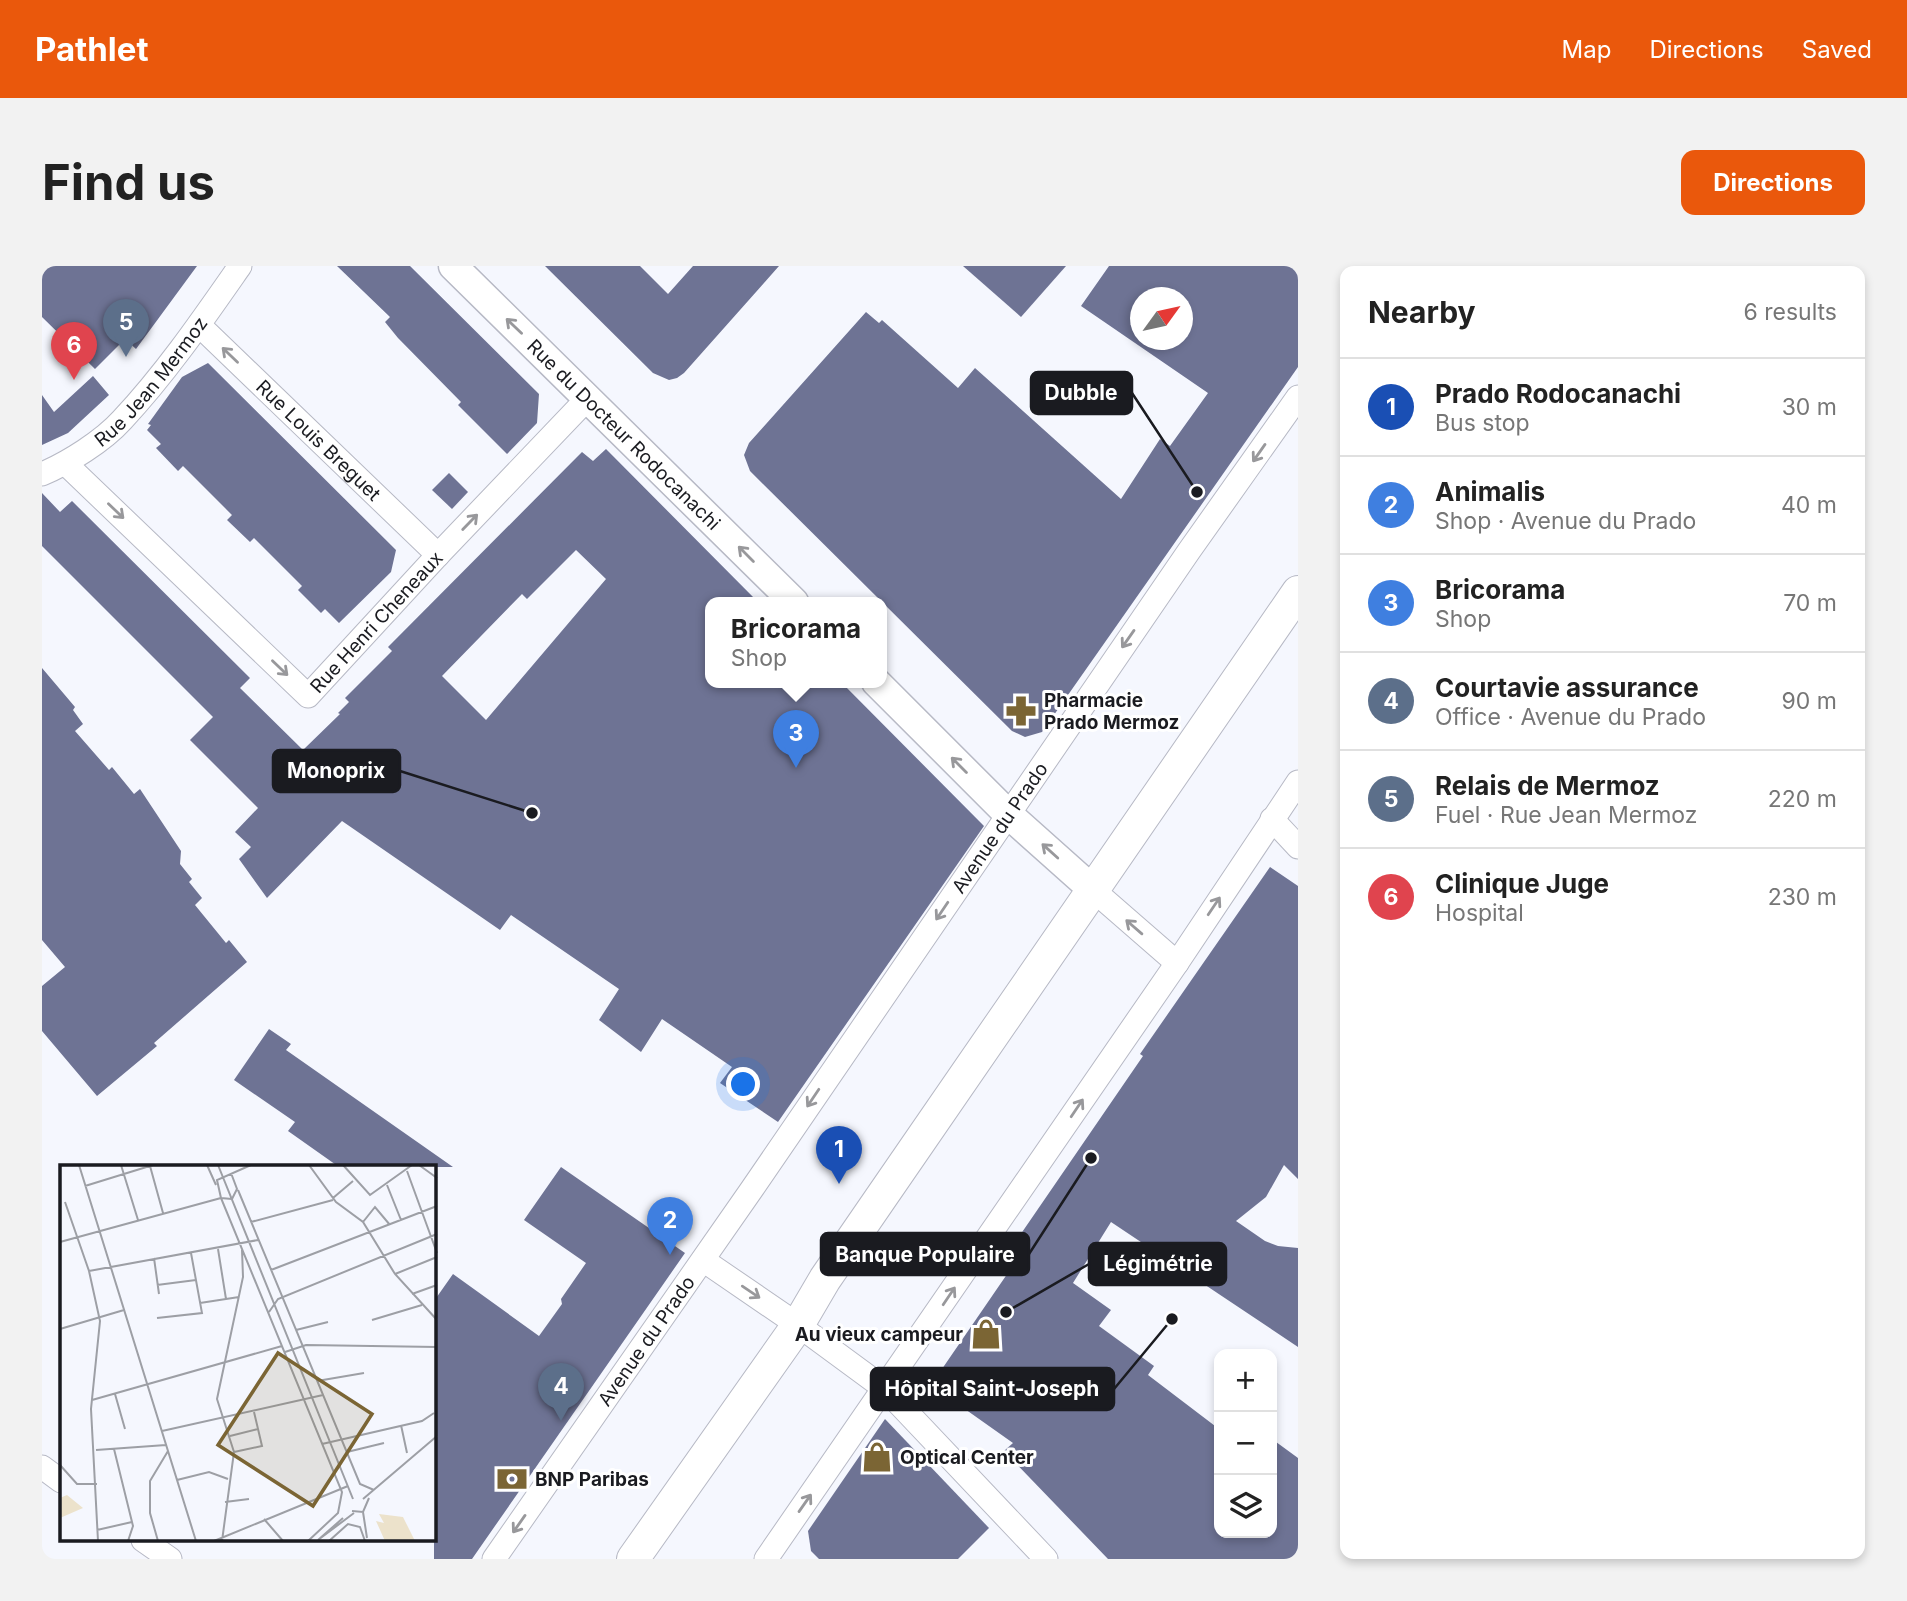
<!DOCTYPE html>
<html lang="en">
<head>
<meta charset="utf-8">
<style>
	:root { --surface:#fff; --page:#f2f2f2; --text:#222; --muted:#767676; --line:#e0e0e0; --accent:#ea580c }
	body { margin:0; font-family:Inter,sans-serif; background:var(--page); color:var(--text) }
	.controls { position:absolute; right:21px; bottom:21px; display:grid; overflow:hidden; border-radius:14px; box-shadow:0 4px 10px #0003 }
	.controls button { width:63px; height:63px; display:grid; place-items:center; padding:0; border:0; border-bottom:2px solid var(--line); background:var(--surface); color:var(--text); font:35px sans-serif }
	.compass { position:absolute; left:1088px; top:21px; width:63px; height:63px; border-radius:50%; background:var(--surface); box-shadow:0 4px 10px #0003; rotate:57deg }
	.you { position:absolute; left:702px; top:819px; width:24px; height:24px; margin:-18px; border:5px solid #fff; border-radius:50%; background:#1a73e8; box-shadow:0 0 0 10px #1a73e833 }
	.badge { display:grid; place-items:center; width:46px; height:46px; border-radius:50%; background:var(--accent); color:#fff; font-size:23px; font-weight:700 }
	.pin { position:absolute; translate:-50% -58px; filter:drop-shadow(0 2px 4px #0008) }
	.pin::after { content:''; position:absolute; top:37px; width:24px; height:21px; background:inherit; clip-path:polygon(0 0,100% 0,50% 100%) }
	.popup { position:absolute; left:663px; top:331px; width:182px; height:91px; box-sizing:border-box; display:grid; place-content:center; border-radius:14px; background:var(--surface); filter:drop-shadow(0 2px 5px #0005); font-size:23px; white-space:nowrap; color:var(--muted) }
	.popup b { font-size:26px; color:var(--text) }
	.popup::after { content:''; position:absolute; left:50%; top:100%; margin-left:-14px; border:14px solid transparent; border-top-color:var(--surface) }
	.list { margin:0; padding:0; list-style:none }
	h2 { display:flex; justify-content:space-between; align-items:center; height:91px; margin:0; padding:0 28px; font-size:30px }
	h2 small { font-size:23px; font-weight:400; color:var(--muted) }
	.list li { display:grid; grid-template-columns:46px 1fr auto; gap:21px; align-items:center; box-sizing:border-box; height:98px; padding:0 28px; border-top:2px solid var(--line) }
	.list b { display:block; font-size:26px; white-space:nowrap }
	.list p { margin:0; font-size:23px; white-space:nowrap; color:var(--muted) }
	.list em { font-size:23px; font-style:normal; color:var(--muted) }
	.icon { flex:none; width:38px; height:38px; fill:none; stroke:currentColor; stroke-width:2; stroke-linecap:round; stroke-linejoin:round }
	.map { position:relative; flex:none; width:1256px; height:1293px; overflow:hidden; border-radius:14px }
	header { display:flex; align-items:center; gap:42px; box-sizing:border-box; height:98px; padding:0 35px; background:var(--accent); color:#fff }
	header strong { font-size:33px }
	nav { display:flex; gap:38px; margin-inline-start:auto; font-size:24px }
	.intro { display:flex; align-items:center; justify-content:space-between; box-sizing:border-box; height:168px; padding:0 42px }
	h1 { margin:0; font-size:49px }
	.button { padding:18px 32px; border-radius:14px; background:var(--accent); color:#fff; font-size:24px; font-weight:700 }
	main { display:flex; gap:42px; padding:0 42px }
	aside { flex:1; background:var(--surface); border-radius:14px; box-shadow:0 4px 10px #0003 }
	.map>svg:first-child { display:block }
	.building { fill:#6e7394; fill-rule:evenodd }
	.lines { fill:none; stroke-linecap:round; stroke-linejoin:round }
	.minor-casing { stroke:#b7b9c5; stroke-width:25 }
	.tertiary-casing { stroke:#b7b9c5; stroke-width:31 }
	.secondary-casing { stroke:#b7b9c5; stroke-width:34 }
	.minor { stroke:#fff; stroke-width:23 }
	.tertiary { stroke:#fff; stroke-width:28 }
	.secondary { stroke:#fff; stroke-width:32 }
	.oneway { stroke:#98989b }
	.labels { text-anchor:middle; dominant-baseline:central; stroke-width:6; stroke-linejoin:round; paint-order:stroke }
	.street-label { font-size:19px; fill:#1a1b20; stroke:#fff }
	.poi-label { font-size:19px; font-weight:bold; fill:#1a1b20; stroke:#fff; text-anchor:start }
	.inset-road { fill:none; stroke:#9d9fa5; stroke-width:2 }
	.view { fill:#7b6534; fill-opacity:0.15; stroke:#7b6534; stroke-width:3.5 }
	.inset-edge { fill:none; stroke:#1a1b20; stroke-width:3.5 }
	.leader { fill:none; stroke:#1a1b20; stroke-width:2.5 }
	.callout-dot { fill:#1a1b20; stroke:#fff; stroke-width:2.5 }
	.callout { fill:#1a1b20; stroke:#1a1b20; stroke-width:2.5 }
	.callout-label { font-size:21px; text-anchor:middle; font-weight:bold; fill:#fff }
</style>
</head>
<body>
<header>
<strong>Pathlet</strong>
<nav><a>Map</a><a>Directions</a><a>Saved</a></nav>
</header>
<div class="intro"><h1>Find us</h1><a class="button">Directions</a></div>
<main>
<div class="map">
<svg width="1256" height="1293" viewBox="0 0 1256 1293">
	<rect width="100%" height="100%" fill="#f5f7fe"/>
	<!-- building -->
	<g class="building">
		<polygon points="0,0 155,0 94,83 83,73 53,103 0,51"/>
		<polygon points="295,0 368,0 497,128 495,157 465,188 416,139 419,136 356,72 343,56 348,51"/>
		<polygon points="503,0 598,0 626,28 651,0 737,0 642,107 635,112 627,114 611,107"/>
		<polygon points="921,0 1024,0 979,51"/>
		<path d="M 1067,0 L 1256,0 L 1256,101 L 1000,466 L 983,471 L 970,465 L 708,205 L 702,189 L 707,177 L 824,46 L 837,57 L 840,54 L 916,122 L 933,102 L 1079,233 L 1118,173 L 1128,180 L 1166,127 L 1039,40 ZM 1098,32 L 1140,32 L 1140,74 L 1098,74 Z"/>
		<polygon points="166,97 354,284 349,306 297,357 283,343 279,347 256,324 260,320 212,272 208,276 185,254 190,249 141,200 136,205 114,182 119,178 105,164 109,159 106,158 140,111"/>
		<polygon points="51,110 67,129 26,167 0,179 0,129 12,146"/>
		<path d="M 564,183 L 716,336 L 668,336 L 668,416 L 799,416 L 942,560 L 736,856 L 678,817 L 690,801 L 620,753 L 599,786 L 557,754 L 577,723 L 469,649 L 458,664 L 300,555 L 225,632 L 197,593 L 209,581 L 193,566 L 216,542 L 148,474 L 171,451 L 0,280 L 0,227 L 18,246 L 30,235 L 208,412 L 198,422 L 261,484 L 298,448 L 296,447 L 307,436 L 303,432 L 350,385 L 346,381 L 540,186 L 551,195 ZM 534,284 L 564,313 L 444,454 L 400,410 L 480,328 L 485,333 Z"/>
		<polygon points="407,207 426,226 410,243 390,224"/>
		<polygon points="0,402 33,441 31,444 41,458 33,465 67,504 70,501 92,528 98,523 139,585 138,598 150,613 147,616 160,632 153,639 184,677 187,674 205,696 112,777 115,780 55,830 0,765 0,720 23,701 0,674"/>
		<polygon points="1228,601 1256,620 1256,913 1242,899 1224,931 1194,955 1223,975 1236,980 1256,982 1256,1081 1069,956 1031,1017 1069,1044 1057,1060 1112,1100 1106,1109 1177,1163 1177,1267 1230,1267 1230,1173 1256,1192 1256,1293 1066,1293 962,1185 971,1177 889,1119 983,982 974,975 1101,790 1098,788"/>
		<polygon points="227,763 249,778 244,784 411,901 297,901 246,865 253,856 192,814"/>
		<polygon points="519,901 643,987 430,1293 392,1293 392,1035 411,1008 497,1070 520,1038 519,1033 544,997 482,954"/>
		<polygon points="843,1153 947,1262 916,1293 777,1293 769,1285 766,1265"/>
	</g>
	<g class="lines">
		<!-- minor casing -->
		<g class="minor-casing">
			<g id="minor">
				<path id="s1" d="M 157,59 L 396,289"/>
				<path id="s2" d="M 24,198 L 266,430 L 396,289 L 546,132"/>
				<path id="s3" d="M 0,208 C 26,197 61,175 80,154 C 124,107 161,53 198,0"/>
				<polyline points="1230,553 1256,581"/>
				<polyline points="1050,623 1135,697"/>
				<polyline points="661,994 756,1059 843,1123 1004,1293"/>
				<polyline points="0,1201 19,1215"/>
				<polyline points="101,1274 128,1293"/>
				<path id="s4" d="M 452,1293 L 710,923 L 1147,285 L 1256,131"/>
				<polyline points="724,1293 1135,697 1256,516"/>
			</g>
		</g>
		<!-- tertiary casing -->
		<g class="tertiary-casing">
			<g id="tertiary">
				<path id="s5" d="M 411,0 L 752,336"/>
				<polyline points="834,416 966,548 1050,623"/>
			</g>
		</g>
		<!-- secondary casing -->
		<g class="secondary-casing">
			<polyline id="secondary" points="591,1293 756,1059 783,1013 838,933 1256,326"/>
		</g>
		<!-- minor -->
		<use href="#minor" class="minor"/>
		<!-- tertiary -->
		<use href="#tertiary" class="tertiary"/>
		<!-- secondary -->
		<use href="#secondary" class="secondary"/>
	</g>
	<!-- one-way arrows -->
	<defs><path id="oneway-shaft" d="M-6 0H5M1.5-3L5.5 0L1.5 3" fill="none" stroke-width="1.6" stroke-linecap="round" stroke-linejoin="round" transform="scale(1.75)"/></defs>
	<g class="oneway">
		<use href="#oneway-shaft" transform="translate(472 60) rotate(-136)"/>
		<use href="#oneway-shaft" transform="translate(188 89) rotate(-136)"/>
		<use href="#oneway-shaft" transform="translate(1217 187) rotate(125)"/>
		<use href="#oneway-shaft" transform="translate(74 245) rotate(44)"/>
		<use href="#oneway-shaft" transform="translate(428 256) rotate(-46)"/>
		<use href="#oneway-shaft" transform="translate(704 288) rotate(-135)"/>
		<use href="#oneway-shaft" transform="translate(1086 373) rotate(125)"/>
		<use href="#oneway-shaft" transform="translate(238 402) rotate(44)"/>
		<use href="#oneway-shaft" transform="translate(917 499) rotate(-135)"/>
		<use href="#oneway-shaft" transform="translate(1008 585) rotate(-138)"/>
		<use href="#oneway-shaft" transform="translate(1172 640) rotate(-56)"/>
		<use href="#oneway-shaft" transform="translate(900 645) rotate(124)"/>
		<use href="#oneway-shaft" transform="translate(1092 661) rotate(-139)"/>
		<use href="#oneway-shaft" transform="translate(771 832) rotate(124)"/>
		<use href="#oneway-shaft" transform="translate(1035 842) rotate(-56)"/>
		<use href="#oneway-shaft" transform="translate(709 1026) rotate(34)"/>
		<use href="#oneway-shaft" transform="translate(907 1030) rotate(-56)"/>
		<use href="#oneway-shaft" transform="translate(763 1237) rotate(-55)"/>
		<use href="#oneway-shaft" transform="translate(477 1258) rotate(125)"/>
	</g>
	<!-- icons -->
	<defs>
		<g id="pharmacy-bare" transform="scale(2.415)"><path d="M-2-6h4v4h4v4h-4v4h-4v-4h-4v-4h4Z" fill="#7b6534" stroke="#fff" stroke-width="2.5" paint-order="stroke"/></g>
		<g id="shop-bare" transform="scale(2.415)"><path d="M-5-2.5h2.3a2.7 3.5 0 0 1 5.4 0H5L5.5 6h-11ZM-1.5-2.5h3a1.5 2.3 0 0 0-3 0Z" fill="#7b6534" stroke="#fff" stroke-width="2.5" paint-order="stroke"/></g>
		<g id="bank-bare" transform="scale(2.415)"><path d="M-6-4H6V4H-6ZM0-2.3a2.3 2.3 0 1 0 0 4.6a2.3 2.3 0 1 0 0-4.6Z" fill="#7b6534" stroke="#fff" stroke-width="2.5" paint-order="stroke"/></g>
	</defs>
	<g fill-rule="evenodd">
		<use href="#pharmacy-bare" x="979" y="445"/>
		<use href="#shop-bare" x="944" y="1068"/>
		<use href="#shop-bare" x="835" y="1191"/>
		<use href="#bank-bare" x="470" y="1213"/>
	</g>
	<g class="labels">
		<!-- street labels -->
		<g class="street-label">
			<text stroke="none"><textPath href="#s3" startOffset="145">Rue Jean Mermoz</textPath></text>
			<text stroke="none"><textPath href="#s5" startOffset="240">Rue du Docteur Rodocanachi</textPath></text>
			<text stroke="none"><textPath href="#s1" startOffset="166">Rue Louis Breguet</textPath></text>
			<text stroke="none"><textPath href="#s2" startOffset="436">Rue Henri Cheneaux</textPath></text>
			<text stroke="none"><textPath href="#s4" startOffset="889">Avenue du Prado</textPath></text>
			<text stroke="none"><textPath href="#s4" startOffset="266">Avenue du Prado</textPath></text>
		</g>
		<!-- poi labels -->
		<g class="poi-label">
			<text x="1002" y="434">Pharmacie<tspan x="1002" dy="22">Prado Mermoz</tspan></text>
			<text x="921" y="1068" text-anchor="end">Au vieux campeur</text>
			<text x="858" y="1191">Optical Center</text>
			<text x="493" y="1213">BNP Paribas</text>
		</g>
	</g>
	<!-- overview -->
	<g transform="translate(18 899)">
		<rect width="376" height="376" fill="#f5f7fe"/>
		<path d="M 7,330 L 23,343 L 0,353 L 0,333 ZM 319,349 L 343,352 L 355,376 L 325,376 L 316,356 L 324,358 Z" fill="#ece2cb"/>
		<path class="inset-road" d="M 19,0 L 136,376M 61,0 L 78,55M 147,0 L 156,20M 158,0 L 293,334M 249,0 L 276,37 L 303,57 L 335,109 L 377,155M 283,0 L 310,30 L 352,0M 359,0 L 377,13M 90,1 L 103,48M 347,6 L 377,88M 171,8 L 177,24 L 172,34M 327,20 L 341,55M 25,21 L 93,0M 178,25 L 300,319 L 314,325M 273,33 L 293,16M 172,34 L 161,33 L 157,15 L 191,0M 5,37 L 29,106 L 40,156 L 31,244 L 38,376M 191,57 L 273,35M 303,57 L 315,42 L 330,60M 0,77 L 161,33 L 282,327 L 278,348 L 248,376M 158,84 L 166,134M 94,93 L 99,129M 211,105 L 377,41M 29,106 L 198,75M 335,109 L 377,92M 97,120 L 136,115M 352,129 L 377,120M 140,138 L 179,132M 209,147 L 218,134 L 377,69M 97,153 L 142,148 L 131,88M 312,155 L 362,140M 0,164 L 64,145M 236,165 L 268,157M 225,187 L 246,180 L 377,182M 257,216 L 304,208M 55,229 L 65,264M 32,235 L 222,181M 341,260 L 347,288M 102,266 L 263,230M 170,271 L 198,264M 262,279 L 362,256 L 374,248M 54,284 L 73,361 L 68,376M 36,285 L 106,280M 174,287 L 202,281 L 194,247M 287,287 L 324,278M 0,300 L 17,319 L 37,319M 117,315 L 149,307 L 168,314M 303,334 L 377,271M 165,337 L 189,334M 292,346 L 303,347 L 309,333M 303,347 L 307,373M 204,354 L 223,376M 37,365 L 72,357M 258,375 L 294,348M 258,375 L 283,353M 98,376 L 90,348 L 90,316 L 108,286M 154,376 L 288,321M 162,376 L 174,287 L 157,234 L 183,112 L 182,85M 269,376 L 288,359 L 300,362 L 305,376"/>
		<path class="view" d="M 218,188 L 312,249 L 253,341 L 158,280 Z"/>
		<rect width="376" height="376" class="inset-edge"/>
	</g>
	<!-- callouts -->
	<path class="leader" d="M1155 226L1090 127M490 547L358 505M1049 892L987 988M964 1046L1047 998M1130 1053L1072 1123"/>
	<g class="callout-dot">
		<circle cx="1155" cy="226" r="7"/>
		<circle cx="490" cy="547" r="7"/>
		<circle cx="1049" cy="892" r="7"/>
		<circle cx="964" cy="1046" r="7"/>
		<circle cx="1130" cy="1053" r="7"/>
	</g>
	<g class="callout">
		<rect x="989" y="106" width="101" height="42" rx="7"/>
		<rect x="231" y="484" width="127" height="42" rx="7"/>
		<rect x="779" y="967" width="208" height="42" rx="7"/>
		<rect x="1047" y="977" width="137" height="42" rx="7"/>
		<rect x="829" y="1102" width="243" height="42" rx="7"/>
	</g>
	<g class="callout-label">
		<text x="1039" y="134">Dubble</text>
		<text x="294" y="512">Monoprix</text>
		<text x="883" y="996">Banque Populaire</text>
		<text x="1116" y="1005">Légimétrie</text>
		<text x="950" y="1130">Hôpital Saint-Joseph</text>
	</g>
</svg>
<div class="controls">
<button>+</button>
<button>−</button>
<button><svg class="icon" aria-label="layers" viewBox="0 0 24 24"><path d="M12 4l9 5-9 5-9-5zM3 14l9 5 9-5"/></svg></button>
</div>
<svg class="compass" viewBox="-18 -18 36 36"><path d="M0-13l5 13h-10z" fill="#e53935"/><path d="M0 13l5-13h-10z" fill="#767676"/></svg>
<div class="you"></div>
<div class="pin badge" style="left:797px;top:918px;background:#1a4fb4">1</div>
<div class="pin badge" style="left:628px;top:989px;background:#3f7fe0">2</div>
<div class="pin badge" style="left:754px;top:502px;background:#3f7fe0">3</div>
<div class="popup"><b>Bricorama</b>Shop</div>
<div class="pin badge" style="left:519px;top:1155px;background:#5c6f8a">4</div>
<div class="pin badge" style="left:84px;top:91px;background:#5c6f8a">5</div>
<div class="pin badge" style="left:32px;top:114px;background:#e0444e">6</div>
</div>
<aside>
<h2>Nearby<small>6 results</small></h2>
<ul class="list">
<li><span class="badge" style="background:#1a4fb4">1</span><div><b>Prado Rodocanachi</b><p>Bus stop</p></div><em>30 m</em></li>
<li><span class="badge" style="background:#3f7fe0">2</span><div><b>Animalis</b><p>Shop · Avenue du Prado</p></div><em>40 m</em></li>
<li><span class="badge" style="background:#3f7fe0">3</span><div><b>Bricorama</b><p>Shop</p></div><em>70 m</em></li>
<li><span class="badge" style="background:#5c6f8a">4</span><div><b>Courtavie assurance</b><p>Office · Avenue du Prado</p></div><em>90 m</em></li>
<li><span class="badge" style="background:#5c6f8a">5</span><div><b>Relais de Mermoz</b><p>Fuel · Rue Jean Mermoz</p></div><em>220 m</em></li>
<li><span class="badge" style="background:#e0444e">6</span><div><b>Clinique Juge</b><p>Hospital</p></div><em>230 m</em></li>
</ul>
</aside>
</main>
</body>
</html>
